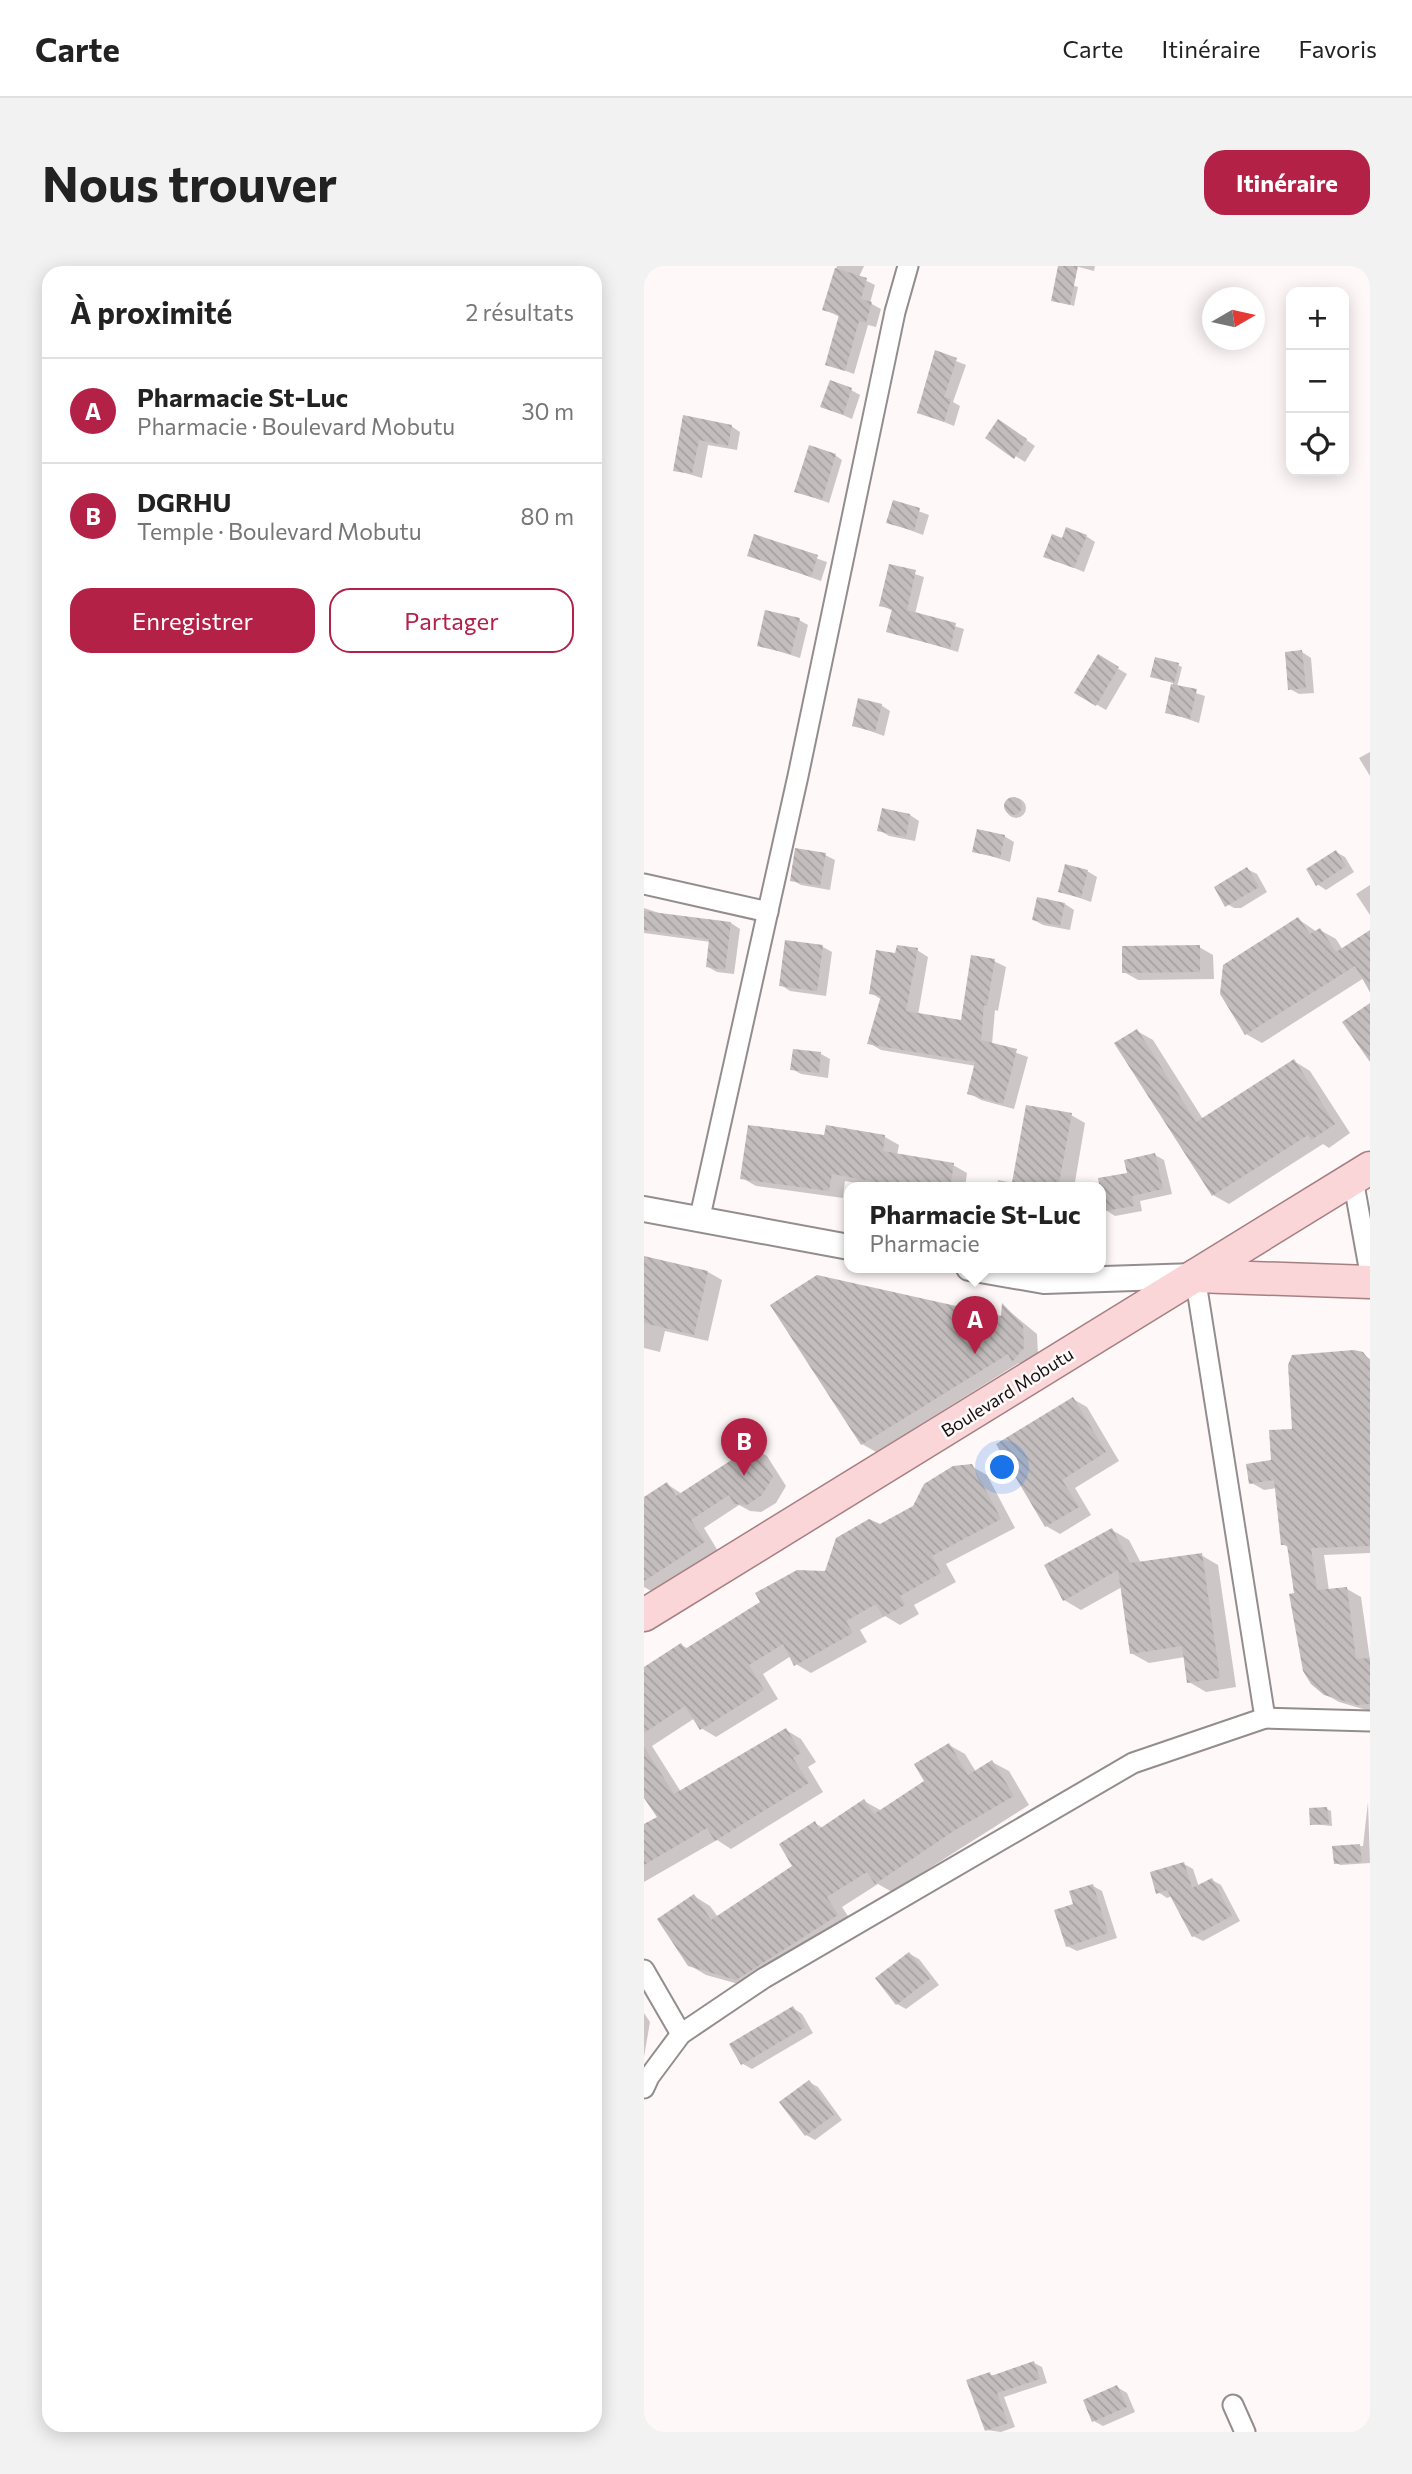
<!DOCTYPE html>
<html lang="fr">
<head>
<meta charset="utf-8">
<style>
	:root { --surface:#fff; --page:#f2f2f2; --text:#222; --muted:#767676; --line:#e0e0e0; --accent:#b32147 }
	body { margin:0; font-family:Commissioner,sans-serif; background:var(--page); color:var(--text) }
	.controls { position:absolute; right:21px; top:21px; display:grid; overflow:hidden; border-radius:14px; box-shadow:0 4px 18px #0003 }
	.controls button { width:63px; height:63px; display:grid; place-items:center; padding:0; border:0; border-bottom:2px solid var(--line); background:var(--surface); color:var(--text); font:35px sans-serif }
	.compass { position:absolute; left:558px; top:21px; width:63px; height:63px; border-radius:50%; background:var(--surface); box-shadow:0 4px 18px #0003; rotate:81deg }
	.you { position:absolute; left:359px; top:1202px; width:24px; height:24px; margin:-18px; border:5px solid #fff; border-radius:50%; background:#1a73e8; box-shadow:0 0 0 10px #1a73e833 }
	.badge { display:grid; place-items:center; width:46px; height:46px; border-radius:50%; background:var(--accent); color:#fff; font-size:23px; font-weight:700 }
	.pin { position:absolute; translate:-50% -58px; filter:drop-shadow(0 2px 4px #0008) }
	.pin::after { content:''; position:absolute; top:37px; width:24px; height:21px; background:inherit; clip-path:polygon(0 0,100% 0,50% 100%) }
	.popup { position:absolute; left:200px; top:916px; width:262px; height:91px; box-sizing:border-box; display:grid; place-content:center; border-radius:14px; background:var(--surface); filter:drop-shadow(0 2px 5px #0005); font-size:23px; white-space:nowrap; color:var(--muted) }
	.popup b { font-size:26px; color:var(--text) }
	.popup::after { content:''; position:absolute; left:50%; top:100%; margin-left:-14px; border:14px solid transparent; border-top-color:var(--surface) }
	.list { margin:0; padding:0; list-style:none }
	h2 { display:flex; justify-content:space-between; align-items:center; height:91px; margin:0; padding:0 28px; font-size:30px }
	h2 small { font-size:23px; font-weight:400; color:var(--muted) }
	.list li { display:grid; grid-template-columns:46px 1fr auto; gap:21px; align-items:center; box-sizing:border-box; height:105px; padding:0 28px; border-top:2px solid var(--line) }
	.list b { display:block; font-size:26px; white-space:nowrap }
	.list p { margin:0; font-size:23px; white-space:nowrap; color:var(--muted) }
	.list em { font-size:23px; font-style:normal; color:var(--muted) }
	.actions { display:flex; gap:14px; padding:21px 28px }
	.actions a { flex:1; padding:16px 0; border:2px solid var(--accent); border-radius:21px; text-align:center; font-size:24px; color:var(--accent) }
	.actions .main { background:var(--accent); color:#fff }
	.icon { flex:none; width:38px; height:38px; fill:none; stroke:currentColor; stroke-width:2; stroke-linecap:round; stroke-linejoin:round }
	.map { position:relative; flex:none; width:726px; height:2166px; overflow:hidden; border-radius:21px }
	header { display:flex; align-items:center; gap:42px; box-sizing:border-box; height:98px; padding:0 35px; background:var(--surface); border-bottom:2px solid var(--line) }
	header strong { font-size:33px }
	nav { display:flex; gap:38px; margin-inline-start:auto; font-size:24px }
	.intro { display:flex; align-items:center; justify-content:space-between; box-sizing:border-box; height:168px; padding:0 42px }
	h1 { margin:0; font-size:49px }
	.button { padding:18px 32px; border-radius:21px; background:var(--accent); color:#fff; font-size:24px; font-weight:700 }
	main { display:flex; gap:42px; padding:0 42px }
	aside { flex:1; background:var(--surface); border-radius:21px; box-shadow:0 4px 18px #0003 }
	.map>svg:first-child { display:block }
	.shadow { fill:#0003 }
	.building { fill:url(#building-back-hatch) }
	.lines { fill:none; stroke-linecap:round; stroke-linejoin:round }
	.minor-casing { stroke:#938d8d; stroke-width:23 }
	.tertiary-casing { stroke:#938d8d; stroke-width:28 }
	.primary-casing { stroke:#a67f82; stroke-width:35 }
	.minor { stroke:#fff; stroke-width:19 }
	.tertiary { stroke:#fff; stroke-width:24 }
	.primary { stroke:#fad6d9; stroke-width:32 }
	.labels { text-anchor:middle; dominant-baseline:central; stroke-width:5; stroke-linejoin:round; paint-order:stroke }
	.street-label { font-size:18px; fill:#110f0f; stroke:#fff8f8 }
</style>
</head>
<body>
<header>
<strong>Carte</strong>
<nav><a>Carte</a><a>Itinéraire</a><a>Favoris</a></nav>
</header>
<div class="intro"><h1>Nous trouver</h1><a class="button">Itinéraire</a></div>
<main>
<aside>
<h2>À proximité<small>2 résultats</small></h2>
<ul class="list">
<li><span class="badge">A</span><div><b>Pharmacie St-Luc</b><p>Pharmacie · Boulevard Mobutu</p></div><em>30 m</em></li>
<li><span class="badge">B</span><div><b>DGRHU</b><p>Temple · Boulevard Mobutu</p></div><em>80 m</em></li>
</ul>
<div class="actions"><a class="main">Enregistrer</a><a>Partager</a></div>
</aside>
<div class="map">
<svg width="726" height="2166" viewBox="0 0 726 2166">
	<defs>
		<pattern id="building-back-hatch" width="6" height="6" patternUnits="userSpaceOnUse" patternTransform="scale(1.75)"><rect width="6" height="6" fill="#c3bdbd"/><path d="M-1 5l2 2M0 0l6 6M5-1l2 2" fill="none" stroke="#a6a1a1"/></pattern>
	</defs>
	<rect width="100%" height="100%" fill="#fff8f8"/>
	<!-- shadow -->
	<g class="shadow">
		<polygon points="193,0 220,0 215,11 231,19 226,37 237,43 232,61 224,59 210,108 183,98 196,51 180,43"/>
		<polygon points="431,0 451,0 450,5"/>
		<polygon points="413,15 434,21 430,40 409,34"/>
		<polygon points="292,87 322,99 309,136 316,140 310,160 275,146"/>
		<polygon points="207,124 216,129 208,153 178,140"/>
		<polygon points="40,152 87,160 96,166 93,184 64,179 58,212 31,204"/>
		<polygon points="363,160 391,180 381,196 343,172"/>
		<polygon points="191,189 198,194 185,237 152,225"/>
		<polygon points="250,236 285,249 279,269 244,256"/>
		<polygon points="442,270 451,276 440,306 401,290 419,274"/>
		<polygon points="111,271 183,296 177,315 105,289"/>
		<polygon points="246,300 280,311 271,348 320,363 314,386 244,365 249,345 237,339"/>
		<polygon points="155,354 164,359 156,392 115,379"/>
		<polygon points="658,386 667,392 670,427 655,428 646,423"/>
		<polygon points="455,391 483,408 462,444 433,427"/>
		<polygon points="534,399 538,401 533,421 561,430 555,457 523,446 529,417 508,410"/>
		<polygon points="237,439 246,445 240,470 210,459"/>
		<polygon points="726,486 726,510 715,492"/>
		<circle cx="372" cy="542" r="10"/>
		<polygon points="266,549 275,555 271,575 245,570 235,564"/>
		<polygon points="360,570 370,576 366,596 330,585"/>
		<polygon points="692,586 701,591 710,606 682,624 673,618"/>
		<polygon points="181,589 191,594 186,624 157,619 148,614"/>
		<polygon points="603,603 613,608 623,626 597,642 590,642 580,636"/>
		<polygon points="443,605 453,611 447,636 416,625"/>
		<polygon points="726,619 726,649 712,628"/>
		<polygon points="421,638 430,644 426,664 399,659 390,654"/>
		<polygon points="0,642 21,649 87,657 96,663 90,708 73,706 64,701 67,676 0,667"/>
		<polygon points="654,653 673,666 676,664 692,673 699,684 726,666 726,722 720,712 618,777 602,768"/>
		<polygon points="179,681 188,686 182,730 146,725 137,719"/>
		<polygon points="555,681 569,689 570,713 494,714 480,706"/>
		<polygon points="273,684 284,691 274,749 318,756 350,695 362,701 354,745 351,744 348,778 384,791 370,843 337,834 325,827 332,800 237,784 225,777 238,734 227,727 253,689"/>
		<polygon points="493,765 509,774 559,853 650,795 666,805 706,867 685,882 679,878 585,938 569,929"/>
		<polygon points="177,788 186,793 184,812 157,808 148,803"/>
		<polygon points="427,849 441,857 430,922 353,922 354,914 370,917"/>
		<polygon points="181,871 241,871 255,879 253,889 309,899 323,907 321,922 241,922 201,915 199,932 112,920 98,912"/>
		<polygon points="511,889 520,894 528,928 496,935 498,945 471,950 462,944 485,908"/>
		<polygon points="0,992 64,1006 78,1014 64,1075 21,1065 16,1086 0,1082"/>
		<polygon points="359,1040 393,1068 394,1090 383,1102 375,1097 232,1186 218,1178 359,1053"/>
		<polygon points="718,1088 726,1093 726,1287 680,1289 685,1325 703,1323 717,1331 726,1394 726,1445 695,1436 681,1428 651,1328 645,1282 639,1278 633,1222 620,1224 606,1216 629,1195 650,1164"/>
		<polygon points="429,1133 443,1141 475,1195 431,1222 447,1249 416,1268 402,1260"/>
		<polygon points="109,1182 123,1190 142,1220 132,1237 117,1246 106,1245 95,1239 60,1262 74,1285 9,1326 0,1321 0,1233 23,1218 38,1228"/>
		<polygon points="327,1200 343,1209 371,1262 302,1298 312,1316 270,1339 275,1348 256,1359 241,1350 216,1364 223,1376 167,1407 152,1398 147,1390 119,1408 134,1433 72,1471 57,1462 51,1452 8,1480 37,1526 142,1464 157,1473 172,1496 164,1501 179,1526 87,1583 73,1574 0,1616 0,1560 15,1551 0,1529 0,1402 38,1379 44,1383 182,1307 236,1260 271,1241"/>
		<polygon points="468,1264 485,1274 497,1297 557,1289 574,1299 592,1421 562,1426 545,1416 541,1391 505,1397 487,1387 478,1321 437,1344 420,1334"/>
		<polygon points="305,1479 321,1488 332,1506 348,1496 365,1505 385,1539 248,1626 234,1618 198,1641 210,1659 109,1722 62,1709 45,1699 50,1630 66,1640 74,1651 151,1600 171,1557 179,1562 220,1535 238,1545 282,1515"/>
		<polygon points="724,1536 726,1597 696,1599 691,1596 690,1582 719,1580"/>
		<polygon points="683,1543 687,1545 688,1560 668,1558"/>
		<polygon points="540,1598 549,1603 555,1621 568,1614 577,1619 596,1655 559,1675 549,1670 528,1630 523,1632 514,1626"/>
		<polygon points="449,1620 458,1625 473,1672 433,1685 423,1680 431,1639"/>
		<polygon points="266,1688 275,1693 295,1719 262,1743 253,1738"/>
		<polygon points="149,1742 158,1748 169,1767 108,1803 99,1798 88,1779"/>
		<polygon points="0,1747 6,1756 0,1791"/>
		<polygon points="165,1816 174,1821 198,1854 171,1874 162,1869"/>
		<polygon points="390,2097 398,2101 403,2117 360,2131 371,2161 357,2166 342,2164 346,2108 350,2110"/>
		<polygon points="473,2121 483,2127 491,2146 459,2160 450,2155"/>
	</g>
	<!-- building -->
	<g class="building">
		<polygon points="414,0 434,0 426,39 407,35"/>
		<polygon points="191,2 223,12 217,33 228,36 222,57 215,55 201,105 181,99 195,49 178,44"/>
		<polygon points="291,84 313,92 300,131 307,133 300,156 273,147"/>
		<polygon points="186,114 208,122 199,149 176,141"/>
		<polygon points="39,149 88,159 84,180 55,174 48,208 29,205"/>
		<polygon points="354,153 383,173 370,193 341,172"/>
		<polygon points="165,179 192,188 178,234 150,226"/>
		<polygon points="249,234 276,242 270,265 242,257"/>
		<polygon points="422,261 443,269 430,302 399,291 408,268 418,272"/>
		<polygon points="110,268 174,289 167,311 103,290"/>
		<polygon points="245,298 272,304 263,344 312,357 306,383 242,366 248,343 235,340"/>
		<polygon points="121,344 156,352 147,388 113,380"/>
		<polygon points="658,384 662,422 644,424 641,386"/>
		<polygon points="454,388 475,401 452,440 430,427"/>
		<polygon points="511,391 535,397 530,417 506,411"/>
		<polygon points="527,418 553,423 546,453 521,447"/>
		<polygon points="214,432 238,438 231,466 208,460"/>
		<circle cx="369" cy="540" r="9"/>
		<polygon points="238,542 266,548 262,571 233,565"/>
		<polygon points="333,563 361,569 356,592 328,586"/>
		<polygon points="151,582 182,587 176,620 146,615"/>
		<polygon points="692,584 702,600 672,620 662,603"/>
		<polygon points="421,598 444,604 437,632 414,626"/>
		<polygon points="603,601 615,621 581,641 570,621"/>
		<polygon points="393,631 421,637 416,660 388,654"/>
		<polygon points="0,645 87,656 81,704 62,701 65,673 0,664"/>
		<polygon points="654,651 666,668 676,662 692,686 726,664 726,726 711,700 601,769 576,728 579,699"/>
		<polygon points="141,674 179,679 173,725 135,720"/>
		<polygon points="253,679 274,682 262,745 317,754 327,689 351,693 343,740 340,739 337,774 373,783 359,838 323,828 331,796 223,778 237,730 225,728 232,684 251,687"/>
		<polygon points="556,679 556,706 478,707 478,680"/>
		<polygon points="726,737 726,796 698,756"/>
		<polygon points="493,763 552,856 650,793 691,858 667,874 664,869 568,930 470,777"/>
		<polygon points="149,783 177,786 175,807 146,804"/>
		<polygon points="382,839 428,847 414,922 367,922"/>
		<polygon points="104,859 180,869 182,859 241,869 239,885 310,897 306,922 266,922 188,908 185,925 96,913"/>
		<polygon points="511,887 519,923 488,930 490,940 460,945 454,912 483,907 480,894"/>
		<polygon points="0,990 64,1005 50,1069 0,1057"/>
		<polygon points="173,1009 357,1050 358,1037 379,1059 380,1082 368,1096 364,1088 217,1179 126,1039"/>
		<polygon points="710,1084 719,1086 726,1095 726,1280 667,1282 673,1324 703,1321 712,1393 726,1392 726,1438 713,1439 680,1429 667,1418 659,1405 645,1328 650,1327 643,1279 637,1279 630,1214 605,1218 602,1198 627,1194 625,1164 648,1163 644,1099 648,1089"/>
		<polygon points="429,1131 462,1186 418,1214 435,1241 401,1261 352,1178"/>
		<polygon points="109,1180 129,1211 118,1229 103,1239 90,1238 85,1229 47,1254 61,1276 0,1315 0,1231 23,1216 32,1230"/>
		<polygon points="328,1198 357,1253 288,1290 297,1307 256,1330 261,1339 239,1351 232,1338 202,1355 209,1367 150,1400 139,1378 105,1399 120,1424 56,1464 41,1440 0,1467 0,1401 37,1377 41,1383 116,1336 111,1327 153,1304 181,1305 192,1272 225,1253 236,1258 269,1240 280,1218 309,1200"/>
		<polygon points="468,1262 486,1297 558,1287 576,1412 543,1417 538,1380 486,1388 474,1304 419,1335 400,1299"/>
		<polygon points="142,1462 157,1487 149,1492 165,1517 71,1575 63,1562 0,1599 0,1558 13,1551 0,1532 0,1481 30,1528"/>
		<polygon points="305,1477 324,1509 348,1494 370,1530 311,1564 231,1618 223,1606 183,1631 194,1649 92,1714 44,1700 13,1653 50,1628 67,1654 148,1600 135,1578 171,1555 175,1563 220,1533 230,1548 280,1515 270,1498"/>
		<polygon points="683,1541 685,1558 666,1559 665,1542"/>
		<polygon points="716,1578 718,1596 690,1598 688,1580"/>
		<polygon points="540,1596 548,1622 568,1612 588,1650 548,1671 523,1624 512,1628 506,1606"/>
		<polygon points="449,1618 464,1667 422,1681 410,1644 429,1638 425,1625"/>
		<polygon points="265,1686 286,1713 252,1739 231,1712"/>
		<polygon points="149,1740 161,1761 97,1799 85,1778"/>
		<polygon points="165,1814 190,1849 161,1870 135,1836"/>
		<polygon points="390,2095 396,2113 353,2127 364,2157 341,2165 322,2114 346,2106 347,2110"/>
		<polygon points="473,2119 483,2141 448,2156 439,2134"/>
	</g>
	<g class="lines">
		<!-- minor casing -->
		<g class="minor-casing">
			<g id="minor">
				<polyline points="0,618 124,646"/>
				<polyline points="709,913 726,1007"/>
				<polyline points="55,955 154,510 251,46 264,0"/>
				<polyline points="621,1452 726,1455"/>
				<polyline points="0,1704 37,1768"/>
				<polyline points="0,1822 5,1811 37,1768 120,1712 489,1497 621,1452 551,1010"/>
				<polyline points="589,2139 601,2166"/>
			</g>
		</g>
		<!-- tertiary casing -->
		<g class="tertiary-casing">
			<g id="tertiary">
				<polyline points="0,943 205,981"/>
				<polyline points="325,1002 400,1015 551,1010"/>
			</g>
		</g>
		<!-- primary casing -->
		<g class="primary-casing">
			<g id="primary">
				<polyline points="551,1010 726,1016"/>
				<polyline points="0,1349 726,902"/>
			</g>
		</g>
		<!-- minor -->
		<use href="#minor" class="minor"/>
		<!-- tertiary -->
		<use href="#tertiary" class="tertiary"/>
		<!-- primary -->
		<use href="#primary" class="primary"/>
	</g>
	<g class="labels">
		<!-- street labels -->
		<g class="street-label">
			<text transform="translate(363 1126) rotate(-32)">Boulevard Mobutu</text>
		</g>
	</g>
</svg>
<div class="controls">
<button>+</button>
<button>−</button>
<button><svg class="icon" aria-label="locate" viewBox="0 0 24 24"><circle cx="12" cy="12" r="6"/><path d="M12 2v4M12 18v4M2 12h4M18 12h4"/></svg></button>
</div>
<svg class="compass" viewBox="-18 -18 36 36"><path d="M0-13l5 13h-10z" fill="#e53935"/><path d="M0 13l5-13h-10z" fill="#767676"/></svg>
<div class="you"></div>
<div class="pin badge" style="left:331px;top:1088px">A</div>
<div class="popup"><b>Pharmacie St-Luc</b>Pharmacie</div>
<div class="pin badge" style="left:100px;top:1210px">B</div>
</div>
</main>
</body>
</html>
